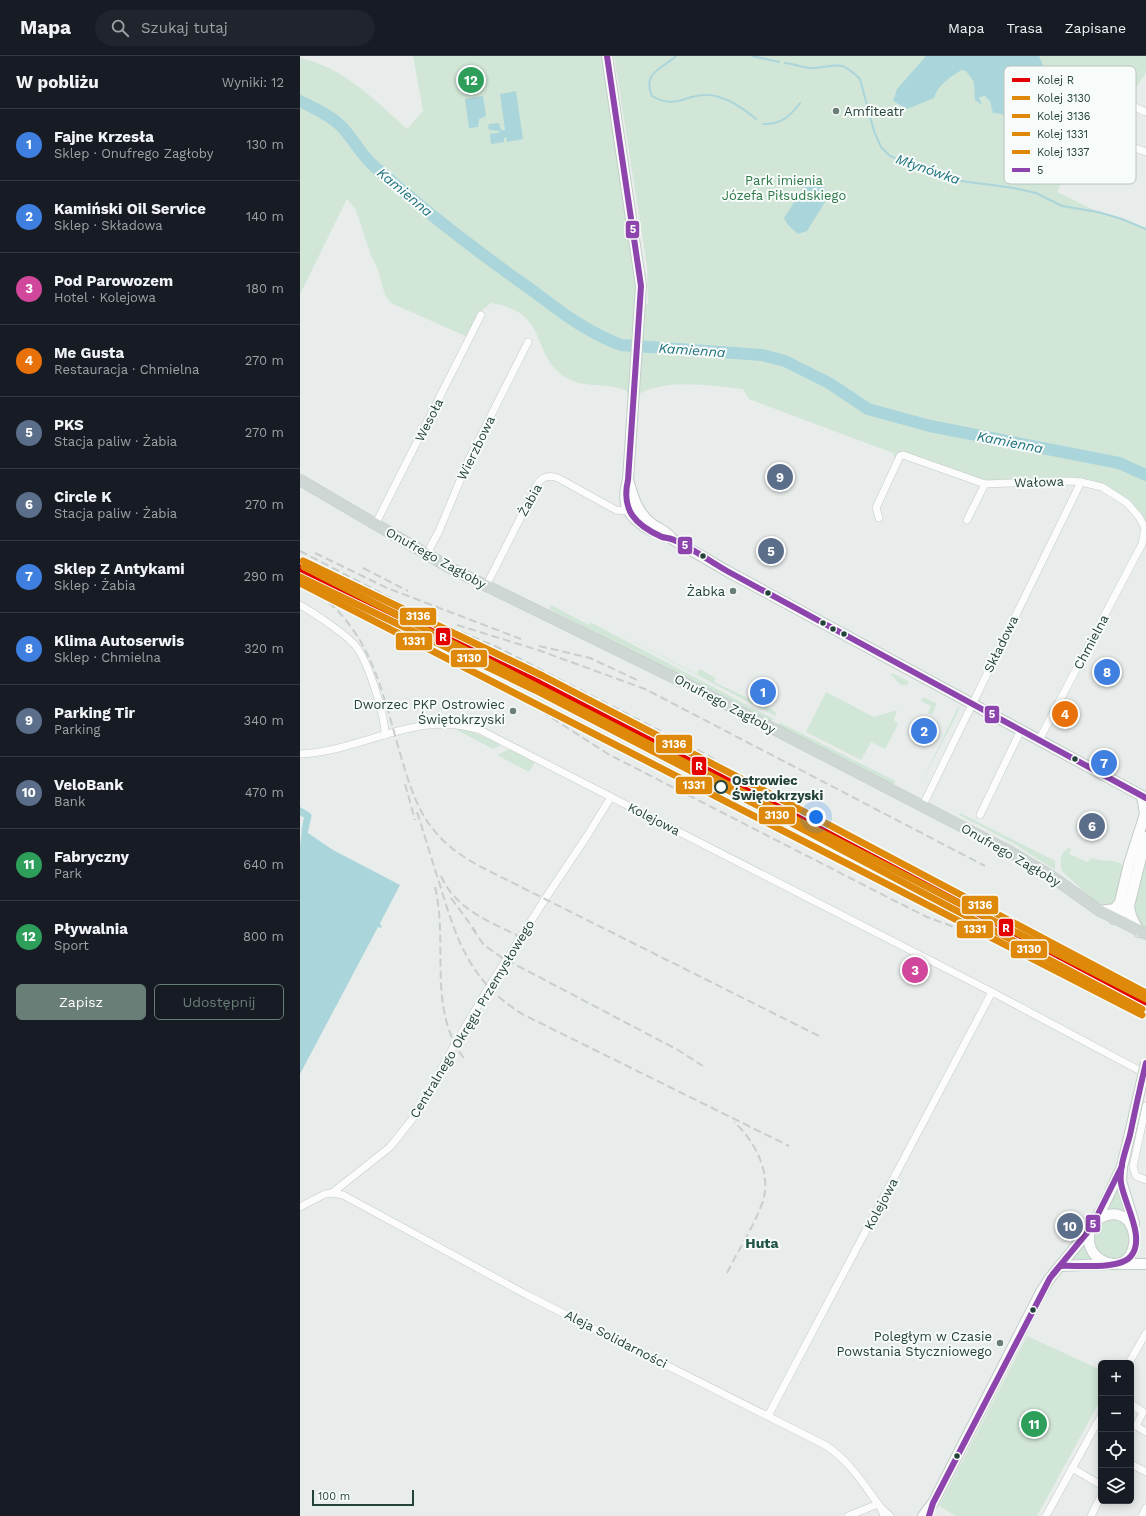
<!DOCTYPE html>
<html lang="pl">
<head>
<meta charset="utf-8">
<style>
	:root { --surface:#171b24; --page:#20242c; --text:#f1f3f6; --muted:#9ea1a6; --line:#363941; --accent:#697e77 }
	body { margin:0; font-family:"Work Sans",sans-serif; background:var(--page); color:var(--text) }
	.controls { position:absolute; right:12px; bottom:12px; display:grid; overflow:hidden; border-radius:6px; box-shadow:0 2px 10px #0003 }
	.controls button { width:36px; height:36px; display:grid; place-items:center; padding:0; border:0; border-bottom:1px solid var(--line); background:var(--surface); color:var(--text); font:20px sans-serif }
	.scale { position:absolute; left:12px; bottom:10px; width:102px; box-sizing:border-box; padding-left:4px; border:2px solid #244239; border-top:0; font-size:11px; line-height:14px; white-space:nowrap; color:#244239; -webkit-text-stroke:3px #f7fbf9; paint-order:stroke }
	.you { position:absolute; left:516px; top:761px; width:14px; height:14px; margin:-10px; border:3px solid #fff; border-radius:50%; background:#1a73e8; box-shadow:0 0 0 6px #1a73e833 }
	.badge { display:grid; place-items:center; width:26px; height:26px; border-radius:50%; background:var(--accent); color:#fff; font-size:13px; font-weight:700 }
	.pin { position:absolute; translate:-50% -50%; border:2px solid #fff; box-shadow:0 1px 4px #0006 }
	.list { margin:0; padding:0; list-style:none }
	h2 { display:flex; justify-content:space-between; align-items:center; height:52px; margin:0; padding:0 16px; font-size:17px }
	h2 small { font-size:13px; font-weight:400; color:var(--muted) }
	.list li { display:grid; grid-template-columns:26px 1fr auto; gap:12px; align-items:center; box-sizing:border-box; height:72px; padding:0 16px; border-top:1px solid var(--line) }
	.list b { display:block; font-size:15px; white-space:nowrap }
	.list p { margin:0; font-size:13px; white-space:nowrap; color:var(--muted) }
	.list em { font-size:13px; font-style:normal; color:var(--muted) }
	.actions { display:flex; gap:8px; padding:12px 16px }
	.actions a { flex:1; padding:9px 0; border:1px solid var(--accent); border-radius:6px; text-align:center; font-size:14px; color:var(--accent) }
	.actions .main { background:var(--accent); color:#fff }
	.icon { flex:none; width:22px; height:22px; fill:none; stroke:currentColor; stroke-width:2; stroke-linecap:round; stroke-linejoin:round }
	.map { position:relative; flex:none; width:846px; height:1460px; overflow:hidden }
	header { display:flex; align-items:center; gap:24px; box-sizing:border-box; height:56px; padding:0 20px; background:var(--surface); border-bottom:1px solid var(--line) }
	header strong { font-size:19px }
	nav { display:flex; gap:22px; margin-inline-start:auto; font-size:14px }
	.search { width:280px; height:36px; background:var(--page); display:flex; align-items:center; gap:10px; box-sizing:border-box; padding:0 14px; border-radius:22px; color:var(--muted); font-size:15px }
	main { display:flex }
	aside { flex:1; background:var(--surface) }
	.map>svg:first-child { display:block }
	.green { fill:#d1e6d7 }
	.water { fill:#aad5da }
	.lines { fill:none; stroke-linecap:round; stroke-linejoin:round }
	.stream { stroke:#aad5da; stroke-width:2 }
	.canal { stroke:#aad5da; stroke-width:7 }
	.river { stroke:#aad5da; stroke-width:12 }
	.street-casing { stroke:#c5cac8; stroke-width:8 }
	.secondary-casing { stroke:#c3cbc8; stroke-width:12 }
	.primary-casing { stroke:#c3ccc9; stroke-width:12 }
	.street { stroke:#fcfcfc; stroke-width:7 }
	.secondary { stroke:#fcfcfc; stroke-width:10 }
	.primary { stroke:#cfd7d5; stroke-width:11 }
	.rail { stroke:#c9cdcc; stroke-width:2; stroke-dasharray:8 4; stroke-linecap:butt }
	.secondary-bridge-casing { stroke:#c3cbc8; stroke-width:12; stroke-linecap:butt }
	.secondary-bridge { stroke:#fcfcfc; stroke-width:10 }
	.bus-1-casing { stroke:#f7fbf9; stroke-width:9 }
	.bus-1 { stroke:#8e44ad; stroke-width:6 }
	.rail-1-casing { stroke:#f7fbf9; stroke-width:10 }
	.rail-2-casing { stroke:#f7fbf9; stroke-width:10 }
	.rail-3-casing { stroke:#f7fbf9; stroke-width:10 }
	.rail-4-casing { stroke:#f7fbf9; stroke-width:10 }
	.rail-5-casing { stroke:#f7fbf9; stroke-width:10 }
	.rail-1 { stroke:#e50000; stroke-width:7 }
	.rail-2 { stroke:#de8909; stroke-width:7 }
	.rail-3 { stroke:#de8909; stroke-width:7 }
	.rail-4 { stroke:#de8909; stroke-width:7 }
	.rail-5 { stroke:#de8909; stroke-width:7 }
	.poi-dot { fill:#697e77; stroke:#f7fbf9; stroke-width:1.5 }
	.bus-dot { fill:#244239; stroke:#f7fbf9; stroke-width:1.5 }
	.stop-dot { fill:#f7fbf9; stroke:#244239; stroke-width:2 }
	.labels { text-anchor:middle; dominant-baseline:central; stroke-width:4; stroke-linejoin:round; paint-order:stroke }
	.poi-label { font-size:13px; fill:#244239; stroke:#f7fbf9; text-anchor:end }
	.park-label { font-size:13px; fill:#2e7948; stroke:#f7fbf9 }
	.street-label { font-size:13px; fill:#244239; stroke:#f7fbf9 }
	.stop-label { font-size:13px; font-weight:bold; fill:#244239; stroke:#f7fbf9; text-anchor:start }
	.water-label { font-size:14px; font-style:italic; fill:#1d727f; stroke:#f7fbf9 }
	.neighbourhood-label { font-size:14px; font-weight:bold; fill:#1f5446; stroke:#f7fbf9 }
	.key { fill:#f7fbf9; stroke:#b8c4bf; stroke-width:1 }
	.key-label { font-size:11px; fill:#244239 }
	.line-badge { stroke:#f7fbf9; stroke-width:1.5 }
	.badge-label { font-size:11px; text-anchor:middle; font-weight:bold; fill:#fff }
</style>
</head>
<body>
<header>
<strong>Mapa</strong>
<div class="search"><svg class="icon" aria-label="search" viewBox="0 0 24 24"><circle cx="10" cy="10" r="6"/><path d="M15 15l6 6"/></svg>Szukaj tutaj</div>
<nav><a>Mapa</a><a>Trasa</a><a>Zapisane</a></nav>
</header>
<main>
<aside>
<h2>W pobliżu<small>Wyniki: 12</small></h2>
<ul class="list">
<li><span class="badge" style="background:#3f7fe0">1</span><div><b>Fajne Krzesła</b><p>Sklep · Onufrego Zagłoby</p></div><em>130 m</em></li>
<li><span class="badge" style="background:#3f7fe0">2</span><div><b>Kamiński Oil Service</b><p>Sklep · Składowa</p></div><em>140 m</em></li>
<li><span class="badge" style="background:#d1479c">3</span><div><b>Pod Parowozem</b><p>Hotel · Kolejowa</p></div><em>180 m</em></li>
<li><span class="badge" style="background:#e8710a">4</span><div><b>Me Gusta</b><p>Restauracja · Chmielna</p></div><em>270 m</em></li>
<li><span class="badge" style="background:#5c6f8a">5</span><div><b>PKS</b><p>Stacja paliw · Żabia</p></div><em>270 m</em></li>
<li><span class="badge" style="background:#5c6f8a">6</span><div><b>Circle K</b><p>Stacja paliw · Żabia</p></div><em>270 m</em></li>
<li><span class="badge" style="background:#3f7fe0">7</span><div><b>Sklep Z Antykami</b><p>Sklep · Żabia</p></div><em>290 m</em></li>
<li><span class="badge" style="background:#3f7fe0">8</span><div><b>Klima Autoserwis</b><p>Sklep · Chmielna</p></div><em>320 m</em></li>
<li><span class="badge" style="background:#5c6f8a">9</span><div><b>Parking Tir</b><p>Parking</p></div><em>340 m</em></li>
<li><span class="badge" style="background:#5c6f8a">10</span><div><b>VeloBank</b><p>Bank</p></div><em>470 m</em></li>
<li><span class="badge" style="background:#2e9e5b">11</span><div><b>Fabryczny</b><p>Park</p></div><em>640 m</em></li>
<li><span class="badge" style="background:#2e9e5b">12</span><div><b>Pływalnia</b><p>Sport</p></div><em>800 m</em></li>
</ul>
<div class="actions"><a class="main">Zapisz</a><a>Udostępnij</a></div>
</aside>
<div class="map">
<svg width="846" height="1460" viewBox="0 0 846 1460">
	<rect width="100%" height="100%" fill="#e8edeb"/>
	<!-- green -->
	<g class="green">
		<path d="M 113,0 L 307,0 L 341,244 L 348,249 L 347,210 L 314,0 L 846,0 L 846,17 L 825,48 L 799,41 L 785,53 L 792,77 C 765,88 732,95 726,128 L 730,126 C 742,96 753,96 781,84 L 757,136 L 798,156 L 822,163 L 846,173 L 846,489 L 842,488 L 845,472 L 834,454 L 794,428 L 685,428 L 605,399 L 596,407 L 593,397 L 449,343 L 443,333 C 408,330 364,321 334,341 C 331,339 327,335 324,334 C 307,326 285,333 267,322 C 229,299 251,256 191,247 L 180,256 L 170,282 L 91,247 L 85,239 L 78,214 L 70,197 L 56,154 L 47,143 L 0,238 L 0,2 C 43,11 75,44 107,73 L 123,55 Z"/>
		<polygon points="251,549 289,569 290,566 474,663 469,666 249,553"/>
		<polygon points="302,569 397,618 400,613 416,622 414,626 475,655 476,658 475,660"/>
		<polygon points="592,617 608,625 608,629 601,629 591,619"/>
		<polygon points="526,636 574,661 597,654 594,664 598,668 585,693 571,686 561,704 506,676"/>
		<polygon points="623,641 637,648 632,659 628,657 631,650 621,645"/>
		<polygon points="660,650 657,658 619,732 657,653"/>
		<polygon points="479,666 595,725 594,728 591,728 480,671"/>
		<polygon points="153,672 168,674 198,687 200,690 193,693"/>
		<polygon points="210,693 235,706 229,716 197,699"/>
		<polygon points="660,757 755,805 755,814 713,787 659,759"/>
		<polygon points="846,789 846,873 840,869 832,856"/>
		<path d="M 769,792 L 771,793 L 769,798 L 787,806 L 792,802 C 803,807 818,801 825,812 L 820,846 L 800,855 L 804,849 L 792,843 L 762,815 C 759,807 760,796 769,792 Z"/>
		<polygon points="817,1133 825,1155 817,1153 807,1154"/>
		<path d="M 813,1164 L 825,1167 L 834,1184 C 831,1188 828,1197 824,1200 C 804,1216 776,1172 813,1164 Z"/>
		<polygon points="785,1188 792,1203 772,1204"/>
		<polygon points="727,1280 801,1314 801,1343 737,1460 656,1460 639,1450"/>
	</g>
	<!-- water -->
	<g class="water">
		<path d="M 626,0 L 739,0 L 753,33 L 753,45 L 750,52 L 752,64 L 748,79 C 738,86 725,89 713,85 C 714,71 711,57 693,57 L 690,45 L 685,40 L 679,41 L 682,49 L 675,44 L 674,26 L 666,15 L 661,14 C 649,23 639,27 634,42 L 607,53 L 593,45 L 597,33 Z"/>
		<polygon points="216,35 223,83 207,86 206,81 204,82 204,86 191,88 190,78 198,77 200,75 190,74 188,72 189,68 199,67 201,74 205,74 200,38"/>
		<polygon points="183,40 186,60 179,63 178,71 169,72 165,43"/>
		<polygon points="512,122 525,133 528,141 507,175 498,178 488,169 484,162 507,126"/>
		<polygon points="7,772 8,777 33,794 100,829 80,867 82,872 78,871 0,1018 0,791 2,773"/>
	</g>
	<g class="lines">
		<!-- stream -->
		<g class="stream">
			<path d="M 376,0 C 362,13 342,16 352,40 C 376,54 386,38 406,39 C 424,39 443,52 456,63"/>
			<polyline points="452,0 479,6"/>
			<path d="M 485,7 C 493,8 502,11 510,12 C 535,13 537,0 560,23 L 574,75 L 581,91 L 590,100 L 654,124 L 714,132 L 736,137 L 762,150 L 798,156 L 822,163 L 846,173"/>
			<path d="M 463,68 C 481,69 490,60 500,47"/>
		</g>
		<!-- canal -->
		<polyline class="canal" points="0,755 8,760 5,773"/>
		<!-- river -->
		<path class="river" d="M 0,45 C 14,52 30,59 41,70 C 53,82 61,99 74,110 C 123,154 175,194 229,232 C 258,254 286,276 321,289 L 462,299 L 485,305 L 529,327 L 568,353 L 630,370 L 819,407 L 846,419"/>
		<!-- street casing -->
		<g class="street-casing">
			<g id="street">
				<path d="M 846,56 C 829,49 804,33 788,48 L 785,60 L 792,77 L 846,96"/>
				<polyline points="579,462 576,452 600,400 603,399 685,428 771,425 781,426 802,431 827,447 839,461 845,472 842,488 739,684"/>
				<polyline points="667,464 685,428"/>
				<polyline points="75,469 181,259"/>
				<polyline points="126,499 139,475 169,403 228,286"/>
				<path d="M 186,530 L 237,429 C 242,420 249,419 258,422 L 316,454 L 325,455 L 331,454"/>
				<path d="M 0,549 C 14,557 41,575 53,587 C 67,600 85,659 85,679"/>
				<path d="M 0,698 C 65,695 115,653 180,674 L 692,936 L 846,1018"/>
				<polyline points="622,751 781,426"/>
				<polyline points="680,759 721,674"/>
				<polyline points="846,1050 833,1111 836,1120 846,1124"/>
				<path d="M 32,1137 L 43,1139 L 227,1239 L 525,1389 C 550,1405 564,1429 581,1452 L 584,1460"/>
				<polyline points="0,1151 25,1138 32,1137 90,1091 118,1056 155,988 189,931 245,843 287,780 311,741"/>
				<polyline points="829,1307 846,1277"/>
				<polyline points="831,1348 843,1356 836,1370 846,1376"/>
				<polyline points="468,1360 692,936"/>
				<polyline points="831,1408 846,1416"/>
				<polyline points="772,1412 801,1429"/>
				<polyline points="581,1452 590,1460"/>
				<polyline points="548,1460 578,1448"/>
				<polyline points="746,1460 801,1360"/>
				<polyline points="791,1460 801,1440"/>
				<polyline points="842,1460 846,1452"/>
			</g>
		</g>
		<!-- secondary casing -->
		<g class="secondary-casing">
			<g id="secondary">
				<path d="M 307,0 L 341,230 L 328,424 C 320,450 329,462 352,475"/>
				<path d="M 328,424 C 333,441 337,457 352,468 C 359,473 367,475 372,483 L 427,515 L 846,742"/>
				<polyline points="829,850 831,860 839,876"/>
				<polyline points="800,855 815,853 820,846 829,808 845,758 842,740"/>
				<polyline points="814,863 824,856 829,850 846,781"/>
				<polyline points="831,1073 822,1111 821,1125 834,1167"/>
				<path d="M 795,1165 C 835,1139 846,1197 821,1207 C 814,1209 807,1208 801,1204 C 793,1199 788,1190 789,1180 C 790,1170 797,1161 802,1153 C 809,1139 815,1125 822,1111"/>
				<polyline points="820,1208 846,1208"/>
				<polyline points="760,1210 808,1208"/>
				<polyline points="623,1460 633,1447 741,1236 750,1222 791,1172"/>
			</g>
		</g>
		<!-- primary casing -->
		<g class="primary-casing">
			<polyline id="primary" points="0,424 152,513 389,629 709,795 751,820 800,855 846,878"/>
		</g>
		<!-- street -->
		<use href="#street" class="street"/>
		<!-- secondary -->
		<use href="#secondary" class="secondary"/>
		<!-- primary -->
		<use href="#primary" class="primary"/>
		<!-- rail -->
		<g class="rail">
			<polyline points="0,495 135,565 197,591 409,700 497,756 846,935"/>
			<polyline points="15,497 87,532 221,583"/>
			<polyline points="0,506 38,521"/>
			<polyline points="63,512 108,535"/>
			<path d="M 0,525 C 71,568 80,629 102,704 C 109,727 117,754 133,773 C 146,790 164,802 183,812 L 519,980"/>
			<polyline points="26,537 40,545"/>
			<polyline points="157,569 238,594 345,633 685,810"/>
			<polyline points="239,590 290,602 337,624"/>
			<polyline points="232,649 308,698 595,845 627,861 700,888"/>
			<polyline points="105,728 115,764"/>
			<path d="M 117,756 C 125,780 132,805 140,829 C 157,886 171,927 224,959 L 489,1090"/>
			<path d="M 141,820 C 156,855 195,868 227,884"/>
			<path d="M 135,831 C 149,889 126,955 166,1005"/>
			<polyline points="151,842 176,876"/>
			<polyline points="172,872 184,889 201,901 378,994 403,1010"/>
			<path d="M 427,1217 C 437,1196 459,1162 464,1141 C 470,1114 454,1084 434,1066"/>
		</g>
		<!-- secondary-bridge casing -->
		<g class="secondary-bridge-casing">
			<polyline id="secondary-bridge" points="831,1073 846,1007"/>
		</g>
		<!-- secondary-bridge -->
		<use href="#secondary-bridge" class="secondary-bridge"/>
		<!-- bus-1 casing -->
		<g class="bus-1-casing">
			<g id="bus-1">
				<path d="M 307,0 L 341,230 L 328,424 C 321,454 335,469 362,481 C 366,482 370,482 374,484 C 392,492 409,505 427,515 L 846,742"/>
				<polyline points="753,1218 791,1172 822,1110"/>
				<path d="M 629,1460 L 633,1447 L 750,1222 L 760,1210 C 776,1209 821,1214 831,1200 C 846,1182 824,1147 821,1127 C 819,1111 826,1094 830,1079 C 835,1055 840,1031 846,1007"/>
			</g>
		</g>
		<!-- bus-1 -->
		<use href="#bus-1" class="bus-1"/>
		<!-- rail-1 casing -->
		<g class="rail-1-casing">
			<polyline id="rail-1" points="0,512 239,627 478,751 846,946"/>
		</g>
		<!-- rail-2 casing -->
		<g class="rail-2-casing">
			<polyline id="rail-2" points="0,521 235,634 474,758 842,953"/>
		</g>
		<!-- rail-3 casing -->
		<g class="rail-3-casing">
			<polyline id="rail-3" points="3,505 243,620 482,744 846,937"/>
		</g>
		<!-- rail-4 casing -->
		<g class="rail-4-casing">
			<polyline id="rail-4" points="0,527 842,959"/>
		</g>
		<!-- rail-5 casing -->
		<g class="rail-5-casing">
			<polyline id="rail-5" points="4,511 846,943"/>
		</g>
		<!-- rail-1 -->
		<use href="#rail-1" class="rail-1"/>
		<!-- rail-2 -->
		<use href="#rail-2" class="rail-2"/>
		<!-- rail-3 -->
		<use href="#rail-3" class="rail-3"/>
		<!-- rail-4 -->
		<use href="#rail-4" class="rail-4"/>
		<!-- rail-5 -->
		<use href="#rail-5" class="rail-5"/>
	</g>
	<!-- markers -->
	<g class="poi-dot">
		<circle cx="536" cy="55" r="4"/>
		<circle cx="433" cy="535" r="4"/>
		<circle cx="213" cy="655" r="4"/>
		<circle cx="700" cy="1287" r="4"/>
	</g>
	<g class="bus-dot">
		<circle cx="403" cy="500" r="3.5"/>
		<circle cx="468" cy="537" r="3.5"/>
		<circle cx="523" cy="567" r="3.5"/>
		<circle cx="533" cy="573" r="3.5"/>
		<circle cx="544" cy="578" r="3.5"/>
		<circle cx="775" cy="703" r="3.5"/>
		<circle cx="733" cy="1254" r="3.5"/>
		<circle cx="657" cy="1400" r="3.5"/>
	</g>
	<circle class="stop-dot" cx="421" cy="731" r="6"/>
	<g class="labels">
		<!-- poi labels -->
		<g class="poi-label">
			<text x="544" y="55" text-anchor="start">Amfiteatr</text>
			<text x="425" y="535">Żabka</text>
			<text x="205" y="648">Dworzec PKP Ostrowiec<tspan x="205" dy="15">Świętokrzyski</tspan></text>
			<text x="692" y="1280">Poległym w Czasie<tspan x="692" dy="15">Powstania Styczniowego</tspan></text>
		</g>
		<!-- park labels -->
		<g class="park-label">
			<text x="484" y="124">Park imienia<tspan x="484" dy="15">Józefa Piłsudskiego</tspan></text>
		</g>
		<!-- street labels -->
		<g class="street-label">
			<text transform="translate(129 364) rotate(-63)">Wesoła</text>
			<text transform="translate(176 392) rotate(-64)">Wierzbowa</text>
			<text transform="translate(739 426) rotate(-2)">Wałowa</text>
			<text transform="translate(230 444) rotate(-61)">Żabia</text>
			<text transform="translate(136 502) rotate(29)">Onufrego Zagłoby</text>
			<text transform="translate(791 586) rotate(-62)">Chmielna</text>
			<text transform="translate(701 588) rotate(-64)">Składowa</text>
			<text transform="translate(425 648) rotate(28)">Onufrego Zagłoby</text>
			<text transform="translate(354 763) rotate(27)">Kolejowa</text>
			<text transform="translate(711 799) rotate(30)">Onufrego Zagłoby</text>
			<text transform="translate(172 963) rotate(-59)">Centralnego Okręgu Przemysłowego</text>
			<text transform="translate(581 1148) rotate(-62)">Kolejowa</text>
			<text transform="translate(316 1283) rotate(27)">Aleja Solidarności</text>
		</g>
		<!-- stop labels -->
		<g class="stop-label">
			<text x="432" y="724">Ostrowiec<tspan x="432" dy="15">Świętokrzyski</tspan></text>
		</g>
		<!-- water labels -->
		<g class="water-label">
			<text transform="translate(628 113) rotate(19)">Młynówka</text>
			<text transform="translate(105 136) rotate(40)">Kamienna</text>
			<text transform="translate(392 294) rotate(4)">Kamienna</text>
			<text transform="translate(710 386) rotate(11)">Kamienna</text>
		</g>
		<!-- neighbourhood labels -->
		<g class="neighbourhood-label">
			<text x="462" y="1187">Huta</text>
		</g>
	</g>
	<!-- legend -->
	<rect x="704" y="10" width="132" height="118" rx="6" class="key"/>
	<rect x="712" y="22" width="18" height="4" fill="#e50000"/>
	<rect x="712" y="40" width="18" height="4" fill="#de8909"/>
	<rect x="712" y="58" width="18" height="4" fill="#de8909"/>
	<rect x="712" y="76" width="18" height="4" fill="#de8909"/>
	<rect x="712" y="94" width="18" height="4" fill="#de8909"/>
	<rect x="712" y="112" width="18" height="4" fill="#8e44ad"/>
	<g class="key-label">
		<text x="737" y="28">Kolej R</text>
		<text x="737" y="46">Kolej 3130</text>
		<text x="737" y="64">Kolej 3136</text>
		<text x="737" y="82">Kolej 1331</text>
		<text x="737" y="100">Kolej 1337</text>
		<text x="737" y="118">5</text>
	</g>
	<g class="line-badge">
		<rect x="325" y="164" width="15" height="19" rx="4" fill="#8e44ad"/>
		<rect x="377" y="480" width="16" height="19" rx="4" fill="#8e44ad"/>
		<rect x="99" y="551" width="38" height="19" rx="4" fill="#de8909"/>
		<rect x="135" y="571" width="16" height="19" rx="4" fill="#e50000"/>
		<rect x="95" y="576" width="38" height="19" rx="4" fill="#de8909"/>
		<rect x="150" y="593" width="38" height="19" rx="4" fill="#de8909"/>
		<rect x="684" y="649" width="16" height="19" rx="4" fill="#8e44ad"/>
		<rect x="355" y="678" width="38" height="20" rx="4" fill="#de8909"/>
		<rect x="391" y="700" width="16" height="20" rx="4" fill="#e50000"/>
		<rect x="375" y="720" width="38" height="19" rx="4" fill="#de8909"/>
		<rect x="458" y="750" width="38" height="19" rx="4" fill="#de8909"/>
		<rect x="661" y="839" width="38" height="20" rx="4" fill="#de8909"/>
		<rect x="698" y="862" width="16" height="19" rx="4" fill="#e50000"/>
		<rect x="656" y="864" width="38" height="19" rx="4" fill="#de8909"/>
		<rect x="710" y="884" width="38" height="19" rx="4" fill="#de8909"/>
		<rect x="785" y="1158" width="16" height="19" rx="4" fill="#8e44ad"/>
	</g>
	<g class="badge-label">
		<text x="333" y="177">5</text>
		<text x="385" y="493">5</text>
		<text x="118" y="564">3136</text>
		<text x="143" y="585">R</text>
		<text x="114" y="589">1331</text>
		<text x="169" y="606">3130</text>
		<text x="692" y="662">5</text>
		<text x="374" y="692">3136</text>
		<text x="399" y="714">R</text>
		<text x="394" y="733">1331</text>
		<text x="477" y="763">3130</text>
		<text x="680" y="853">3136</text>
		<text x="706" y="876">R</text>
		<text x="675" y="877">1331</text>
		<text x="729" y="897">3130</text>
		<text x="793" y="1172">5</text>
	</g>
</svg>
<div class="controls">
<button>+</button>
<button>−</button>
<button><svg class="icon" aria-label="locate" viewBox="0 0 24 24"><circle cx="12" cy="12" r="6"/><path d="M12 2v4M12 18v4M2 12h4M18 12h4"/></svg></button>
<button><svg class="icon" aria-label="layers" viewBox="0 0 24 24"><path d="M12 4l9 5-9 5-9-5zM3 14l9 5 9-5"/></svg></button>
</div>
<div class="scale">100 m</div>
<div class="you"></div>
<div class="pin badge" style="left:463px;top:636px;background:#3f7fe0">1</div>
<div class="pin badge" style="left:624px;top:675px;background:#3f7fe0">2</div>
<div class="pin badge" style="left:615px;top:914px;background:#d1479c">3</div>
<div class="pin badge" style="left:765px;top:658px;background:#e8710a">4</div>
<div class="pin badge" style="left:471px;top:495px;background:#5c6f8a">5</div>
<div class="pin badge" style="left:792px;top:770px;background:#5c6f8a">6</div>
<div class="pin badge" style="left:804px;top:707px;background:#3f7fe0">7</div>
<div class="pin badge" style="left:807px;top:616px;background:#3f7fe0">8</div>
<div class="pin badge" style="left:480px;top:421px;background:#5c6f8a">9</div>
<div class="pin badge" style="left:770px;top:1170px;background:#5c6f8a">10</div>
<div class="pin badge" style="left:734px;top:1368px;background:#2e9e5b">11</div>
<div class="pin badge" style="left:171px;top:24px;background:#2e9e5b">12</div>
</div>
</main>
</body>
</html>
